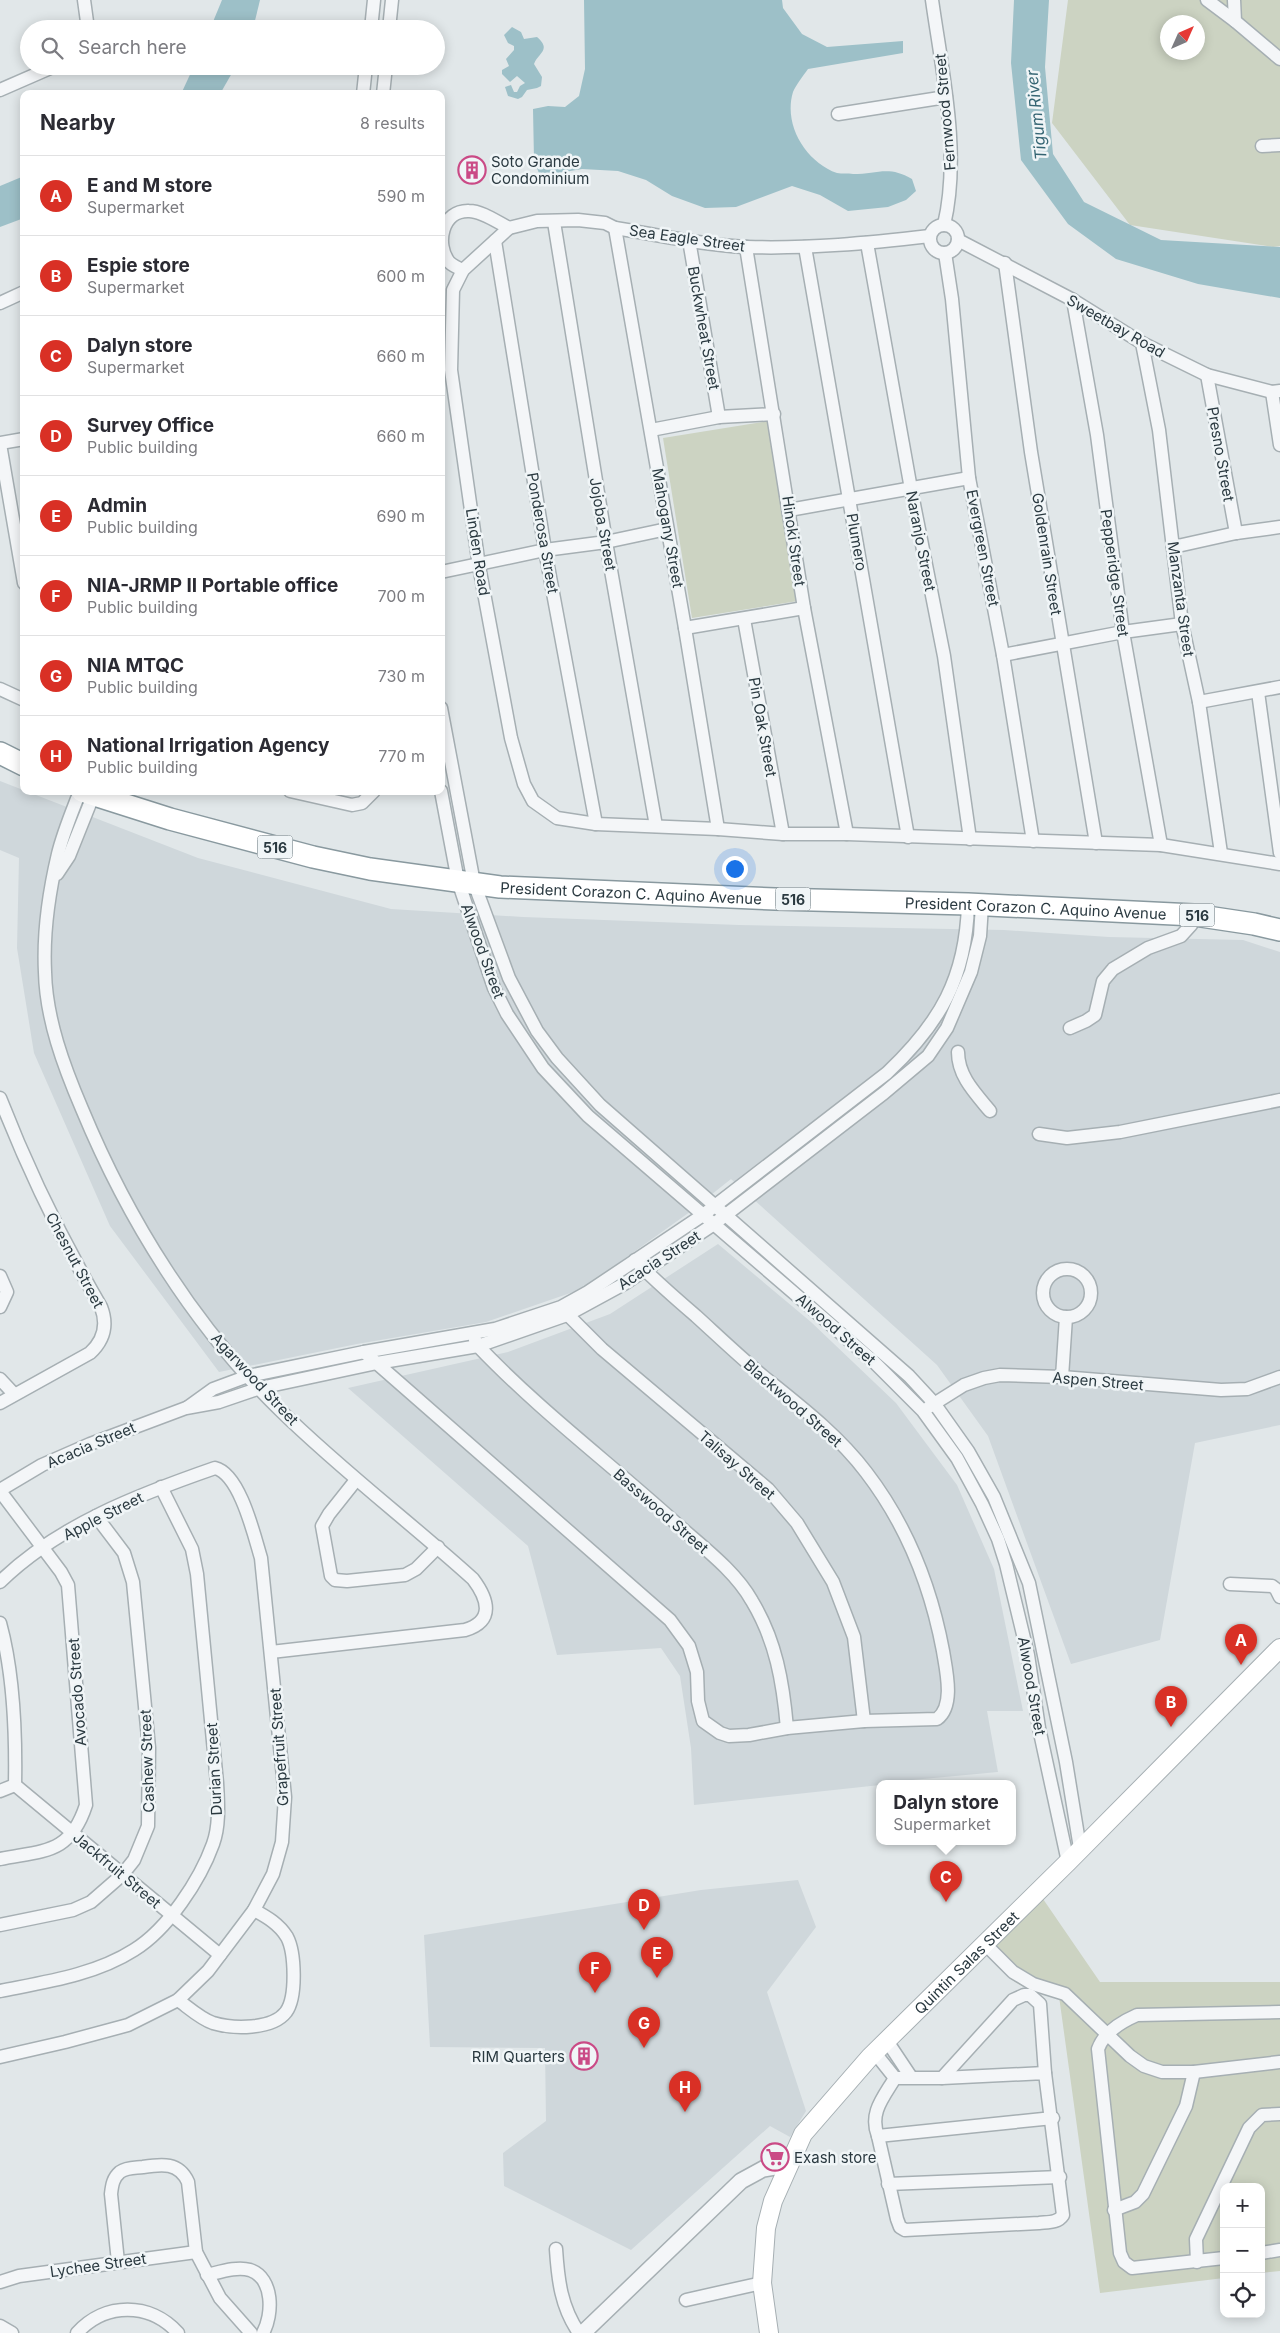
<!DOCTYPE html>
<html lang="en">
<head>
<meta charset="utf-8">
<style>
	:root { --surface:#fff; --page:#f7f7f7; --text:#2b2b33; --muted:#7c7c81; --line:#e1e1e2; --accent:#d93025 }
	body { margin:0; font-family:Inter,sans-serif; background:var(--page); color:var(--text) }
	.controls { position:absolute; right:15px; bottom:15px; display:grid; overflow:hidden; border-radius:10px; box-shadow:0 2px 12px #0003 }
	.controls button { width:45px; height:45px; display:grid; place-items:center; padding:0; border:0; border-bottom:1px solid var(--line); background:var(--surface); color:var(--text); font:25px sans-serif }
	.compass { position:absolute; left:1160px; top:15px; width:45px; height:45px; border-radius:50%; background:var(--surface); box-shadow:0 2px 12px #0003; rotate:45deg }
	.you { position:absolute; left:734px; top:868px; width:18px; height:18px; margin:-12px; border:4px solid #fff; border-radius:50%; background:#1a73e8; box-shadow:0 0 0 8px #1a73e833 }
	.badge { display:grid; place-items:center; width:32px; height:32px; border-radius:50%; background:var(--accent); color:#fff; font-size:16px; font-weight:700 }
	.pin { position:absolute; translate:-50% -41px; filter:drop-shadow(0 1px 2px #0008) }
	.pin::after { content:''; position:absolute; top:26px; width:18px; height:15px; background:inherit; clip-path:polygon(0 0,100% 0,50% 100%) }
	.popup { position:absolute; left:876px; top:1780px; width:140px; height:65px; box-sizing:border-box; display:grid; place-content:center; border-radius:10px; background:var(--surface); filter:drop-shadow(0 1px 4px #0005); font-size:16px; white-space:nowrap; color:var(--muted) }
	.popup b { font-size:19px; color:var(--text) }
	.popup::after { content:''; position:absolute; left:50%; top:100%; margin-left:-10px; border:10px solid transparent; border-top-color:var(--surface) }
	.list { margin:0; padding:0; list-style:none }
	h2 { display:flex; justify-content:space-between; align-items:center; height:65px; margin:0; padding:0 20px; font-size:21px }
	h2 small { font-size:16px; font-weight:400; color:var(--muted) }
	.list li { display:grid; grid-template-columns:32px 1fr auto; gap:15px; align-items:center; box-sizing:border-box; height:80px; padding:0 20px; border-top:1px solid var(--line) }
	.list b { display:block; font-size:19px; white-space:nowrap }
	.list p { margin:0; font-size:16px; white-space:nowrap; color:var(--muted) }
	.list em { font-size:16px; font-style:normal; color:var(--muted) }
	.icon { flex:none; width:28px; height:28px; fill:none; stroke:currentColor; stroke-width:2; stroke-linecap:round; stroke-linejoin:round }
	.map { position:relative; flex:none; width:1280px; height:2333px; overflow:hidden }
	.search { position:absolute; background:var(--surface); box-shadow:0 2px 12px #0003; left:20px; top:20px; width:425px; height:55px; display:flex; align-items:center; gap:12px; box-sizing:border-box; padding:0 18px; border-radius:28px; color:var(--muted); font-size:19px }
	.panel { position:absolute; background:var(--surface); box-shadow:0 2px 12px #0003; left:20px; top:90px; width:425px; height:705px; border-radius:10px }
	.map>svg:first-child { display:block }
	.built { fill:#cfd7db }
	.green { fill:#ccd3c2; fill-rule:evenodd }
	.water { fill:#9dc0c8 }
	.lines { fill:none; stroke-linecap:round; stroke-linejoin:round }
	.minor-casing { stroke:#a6afb3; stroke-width:15 }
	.tertiary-casing { stroke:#a6afb3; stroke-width:18 }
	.secondary-casing { stroke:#a6afb3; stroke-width:20 }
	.trunk-casing { stroke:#89999f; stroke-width:24 }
	.minor { stroke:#f4f6f8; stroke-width:12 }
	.tertiary { stroke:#f4f6f8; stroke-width:15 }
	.secondary { stroke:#fff; stroke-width:18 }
	.trunk { stroke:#fff; stroke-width:21 }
	.labels { text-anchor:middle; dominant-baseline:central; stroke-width:5; stroke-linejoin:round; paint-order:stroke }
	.shield { fill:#f0f5f7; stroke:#657177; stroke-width:1 }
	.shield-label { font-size:14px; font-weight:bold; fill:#2a3940 }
	.street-label { font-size:15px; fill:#2a3940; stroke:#f0f5f7 }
	.poi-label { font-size:15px; fill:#2a3940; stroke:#f0f5f7; text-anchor:start }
	.water-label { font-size:16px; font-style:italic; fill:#356573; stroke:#f0f5f7 }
</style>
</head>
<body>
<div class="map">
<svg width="1280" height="2333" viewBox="0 0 1280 2333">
	<rect width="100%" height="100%" fill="#e1e7e9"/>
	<!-- built -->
	<g class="built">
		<polygon points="0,781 198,858 391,909 523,917 739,925 1004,930 1109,937 1243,940 1280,952 1280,1425 1195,1443 1160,1640 1071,1664 988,1436 937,1365 731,1179 687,1214 582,1289 486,1322 357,1344 219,1372 110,1226 34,1053 17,948 19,858 0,850"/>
		<polygon points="718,1244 811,1322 896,1403 957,1485 994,1569 1023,1711 987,1711 998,1772 880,1783 880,1785 694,1805 691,1748 680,1676 661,1648 557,1655 528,1546 348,1388 508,1352 610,1314"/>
		<polygon points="798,1880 816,1927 767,1992 806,2111 790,2137 770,2126 631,2250 504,2186 503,2153 546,2121 545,2048 430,2047 424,1935 701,1890"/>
	</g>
	<!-- green -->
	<g class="green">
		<path d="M 1068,0 L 1280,0 L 1280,246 L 1273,247 L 1130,225 L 1052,123 ZM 1168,22 L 1198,22 L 1198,52 L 1168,52 Z"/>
		<polygon points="769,421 798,601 692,618 663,438"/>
		<path d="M 1041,1896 L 1100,1982 L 1280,1982 L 1280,2271 L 1261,2273 L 1261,2187 L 1224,2187 L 1224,2278 L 1100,2293 L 1058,1989 C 1018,1995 1011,1979 986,1952 Z"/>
	</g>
	<!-- water -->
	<g class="water">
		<polygon points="222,0 260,0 253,29 210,29"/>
		<path d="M 584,0 L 782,0 L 783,8 L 802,34 L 827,47 L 903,41 L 903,53 L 808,69 C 803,76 796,85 793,92 C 783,125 806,162 837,173 C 842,174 848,173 853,174 C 877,174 889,165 912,179 L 916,191 L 906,200 L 888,207 L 848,211 L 820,195 L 792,186 L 736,207 L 705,208 L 672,196 L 646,180 L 618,171 L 582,169 L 540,176 L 534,160 L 533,109 L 548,106 L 565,107 L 579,96 L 585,69 Z"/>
		<polygon points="1014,0 1049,0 1045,67 1053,154 1084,202 1161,240 1280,247 1280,298 1198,284 1116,259 1068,224 1021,160 1011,63"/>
		<path d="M 512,27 L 521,32 L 524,39 L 537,37 C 552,50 538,53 534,64 L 542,77 L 541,86 L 537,88 L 527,90 L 522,97 L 518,99 L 508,96 L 505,87 L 511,85 L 514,92 L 517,92 L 520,86 L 525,83 L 517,76 L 510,82 L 502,74 L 502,70 L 509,66 L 506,59 L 514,50 L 514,46 L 508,43 L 504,35 Z"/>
		<polygon points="194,66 236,66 220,94 181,94"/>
		<polygon points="24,176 24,218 0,227 0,186"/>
	</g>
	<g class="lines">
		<!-- minor casing -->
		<g class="minor-casing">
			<g id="minor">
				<polyline points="84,0 88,29"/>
				<path d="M 932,0 C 942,71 961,154 944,225"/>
				<polyline points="1207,0 1235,21"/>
				<polyline points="1234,0 1235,21 1280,59"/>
				<polyline points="371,29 374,0"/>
				<polyline points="389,29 392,0"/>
				<polyline points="0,90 55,66"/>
				<polyline points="363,94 366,66"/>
				<polyline points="383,94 386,66"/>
				<polyline points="838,114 946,97"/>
				<polyline points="1262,146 1280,145"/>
				<polyline points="554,222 606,542 656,826"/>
				<circle cx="944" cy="239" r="14"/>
				<polyline points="615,228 685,628 718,829"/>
				<path d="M 930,236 C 869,243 808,249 747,247 C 703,245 658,235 615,228 L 605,223 L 578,220 L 537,221 L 509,228 L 463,270 L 453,290 L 451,370 L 479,566 L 511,738 L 524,784 L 533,801 L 557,818 L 596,824 L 718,829 L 783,834 L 847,834 L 1161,845 L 1280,864"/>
				<polyline points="689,240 719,417"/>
				<polyline points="958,240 1073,300 1142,343 1207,375 1272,392 1280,391"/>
				<polyline points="495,241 545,550 596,824"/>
				<polyline points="867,243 911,489 944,656 970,839"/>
				<polyline points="746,247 804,608 847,834"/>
				<polyline points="805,247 908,837"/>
				<polyline points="945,253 952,299 969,478 1003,655 1033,841"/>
				<polyline points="1005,263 1031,452 1096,843"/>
				<path d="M 463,270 C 458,268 452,265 449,262 C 435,244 442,210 469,211 C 482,211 497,222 509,228"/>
				<polyline points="1073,300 1097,435 1123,632 1161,845"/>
				<polyline points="0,303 24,292"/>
				<polyline points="1142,343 1159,430 1182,624 1199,702 1221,853"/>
				<polyline points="1207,375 1236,533"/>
				<polyline points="1272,392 1280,445"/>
				<polyline points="651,430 719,417 774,414"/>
				<polyline points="0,443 24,439"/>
				<polyline points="0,444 24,583"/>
				<polyline points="789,510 969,478"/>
				<polyline points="1173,547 1236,533 1280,527"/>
				<polyline points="441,572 545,550 606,542 667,529"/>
				<polyline points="744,619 783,834"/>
				<polyline points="685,628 804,608"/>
				<polyline points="1003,655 1123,632 1182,624"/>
				<polyline points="0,689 24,700"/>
				<polyline points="1258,692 1280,853"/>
				<polyline points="1199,702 1280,687"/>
				<polyline points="441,708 474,883 509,978 537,1031 557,1058 600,1105 909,1376 934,1403 968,1451 994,1497 1029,1583 1066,1762 1080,1848"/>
				<path d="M 80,791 C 72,812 63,833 58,854 C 49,892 43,933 45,972 C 46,1019 64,1067 82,1109 C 128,1220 194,1326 280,1410 C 341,1470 410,1522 473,1579 C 488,1599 495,1621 465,1630 L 271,1652"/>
				<polyline points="290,791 352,805 362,803 374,791"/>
				<polyline points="441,791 458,881 494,988 507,1014 543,1068 588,1116 872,1360 923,1411 957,1458 982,1504 998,1539 1006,1564 1028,1655 1039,1728 1068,1862"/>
				<polyline points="57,874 69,856 93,796"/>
				<polyline points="1070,1028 1086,1021 1095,1015 1103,981 1113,969 1148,948 1181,936 1191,925 1194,915"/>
				<path d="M 958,1052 C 958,1076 975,1093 990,1111"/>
				<path d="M 0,1098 C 28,1170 62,1240 101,1307 C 108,1325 104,1340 90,1353 L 0,1403"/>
				<polyline points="1039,1134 1067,1138 1120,1132 1280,1100"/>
				<circle cx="1067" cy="1293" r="24"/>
				<polyline points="0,1276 7,1292 0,1307"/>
				<polyline points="562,1309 602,1349 768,1489 797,1523 833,1582 854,1637 864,1721"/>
				<path d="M 475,1340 L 478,1346 C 541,1412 611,1464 678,1525 C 704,1548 735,1571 752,1601 C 776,1641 783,1682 787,1728"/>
				<path d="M 364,1352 L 670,1620 L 689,1646 L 697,1672 L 698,1701 L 703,1721 L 720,1733 L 729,1736 L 749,1735 L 787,1728 L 864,1721 L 937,1719 C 955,1706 946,1670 943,1651 C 931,1587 906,1524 866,1472 C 838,1435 800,1406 764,1377 C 741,1358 719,1337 696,1316 C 675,1298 654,1280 635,1260"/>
				<polyline points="1062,1377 1066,1317"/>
				<polyline points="0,1379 14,1394"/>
				<path d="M 188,1407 L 213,1389 L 248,1376 L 364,1352 L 495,1329 L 561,1307 L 588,1292 L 703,1215 L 887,1073 C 940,1023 966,978 968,904"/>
				<polyline points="929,1407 964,1385 984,1378 1000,1375 1062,1377 1221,1390 1247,1389 1280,1377"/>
				<polyline points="356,1480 329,1514 322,1526 331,1576 335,1580 347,1581 405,1575 416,1569 438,1547"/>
				<polyline points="0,1490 42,1465 90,1444 186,1408 219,1402 260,1388 377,1363 478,1346 567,1315 624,1284 714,1224 884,1093 928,1056 947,1028 971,972 980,936 982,905"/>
				<path d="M 0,1491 L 61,1572 L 68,1585 L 86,1805 C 70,1854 45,1850 0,1859"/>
				<path d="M 0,1582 C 58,1525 140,1494 215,1468 C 240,1474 254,1535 261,1558 L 285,1797 L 282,1842 L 273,1874 L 254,1910 L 208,1971 L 178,2000 L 128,2025 L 65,2042 L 0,2057"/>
				<polyline points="1230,1584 1272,1586 1276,1589 1280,1597"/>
				<path d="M 0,1623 C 14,1674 16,1732 15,1785 L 0,1791"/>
				<polyline points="15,1785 220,1955"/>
				<polyline points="0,1925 73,1910 91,1902 122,1875 134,1860 148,1826 149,1748 133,1582 124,1553 96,1516"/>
				<polyline points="985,1944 1013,1972 1033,1984 1065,1994 1130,2056 1144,2066 1162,2072 1194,2072 1280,2062"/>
				<path d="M 0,1991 C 45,1982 95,1975 134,1950 C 168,1929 200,1880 213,1844 C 220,1825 218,1802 217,1783 L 197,1574 L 192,1549 L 161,1487"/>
				<path d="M 178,2000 C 189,2008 201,2019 213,2023 C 233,2029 272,2030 286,2012 C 297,1997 295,1952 287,1937 C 279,1924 267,1917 254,1910"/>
				<polyline points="887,2041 911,2077"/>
				<polyline points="875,2053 895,2078"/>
				<path d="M 1045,2073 L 1040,2004 L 1030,1995 L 1024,1995 L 1013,2000 L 942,2078 L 895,2078 C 883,2098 869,2113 878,2136 L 1053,2118"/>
				<path d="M 878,2136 L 897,2219 L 900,2227 L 905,2230 L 1039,2223 C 1048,2222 1058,2223 1063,2215 L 1045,2073 L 942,2078"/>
				<polyline points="888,2184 1060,2177"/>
				<polyline points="1114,2210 1135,2202 1143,2194 1186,2106 1194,2072"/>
				<path d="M 556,2249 C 558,2280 561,2307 579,2333"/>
				<polyline points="1261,2253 1280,2250"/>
				<path d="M 1224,2258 L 1132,2268 L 1124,2262 L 1120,2253 L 1098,2049 C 1104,2032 1121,2022 1137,2015 L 1280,2012"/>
				<path d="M 118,2262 L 111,2194 C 112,2185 113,2178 120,2172 C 127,2167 135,2168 143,2167 C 162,2164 179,2162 188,2182 L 196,2252 L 220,2298 L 251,2333"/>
				<polyline points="1197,2262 1196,2239 1249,2128 1262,2115 1280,2114"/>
				<path d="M 207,2275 C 220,2272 237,2266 250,2270 C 274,2278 273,2315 263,2333"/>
				<polyline points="0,2282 19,2276 196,2252"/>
				<polyline points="686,2300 762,2283"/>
				<polyline points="0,2326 12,2333"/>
				<path d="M 77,2333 C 105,2302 150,2302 178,2333"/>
			</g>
		</g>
		<!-- tertiary casing -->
		<g class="tertiary-casing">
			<polyline id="tertiary" points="583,2333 741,2181 763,2169 787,2165"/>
		</g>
		<!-- secondary casing -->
		<g class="secondary-casing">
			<g id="secondary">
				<path id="s1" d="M 769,2333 L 762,2283 L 766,2228 L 773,2201 L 803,2134 L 870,2057 L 1068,1862 L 1280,1648"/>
			</g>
		</g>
		<!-- trunk casing -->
		<g class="trunk-casing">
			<g id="trunk">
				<polyline points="0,753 24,765"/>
				<path id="s2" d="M 82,791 L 170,819 L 313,857 L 370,869 L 500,887 L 775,899 L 968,904 L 1194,915 L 1254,924 L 1280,930"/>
			</g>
		</g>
		<!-- minor -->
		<use href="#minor" class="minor"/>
		<!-- tertiary -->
		<use href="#tertiary" class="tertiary"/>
		<!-- secondary -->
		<use href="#secondary" class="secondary"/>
		<!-- trunk -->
		<use href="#trunk" class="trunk"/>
	</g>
	<!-- icons -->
	<defs>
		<g id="building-ring" transform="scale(1.4375)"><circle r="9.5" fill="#f0f5f7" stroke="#ca4a86" stroke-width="1.5"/><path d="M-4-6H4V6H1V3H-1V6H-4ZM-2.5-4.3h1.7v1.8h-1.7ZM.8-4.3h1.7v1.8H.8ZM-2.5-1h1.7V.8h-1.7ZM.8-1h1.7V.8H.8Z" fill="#ca4a86"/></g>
		<g id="supermarket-ring" transform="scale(1.4375)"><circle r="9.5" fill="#f0f5f7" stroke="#ca4a86" stroke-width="1.5"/><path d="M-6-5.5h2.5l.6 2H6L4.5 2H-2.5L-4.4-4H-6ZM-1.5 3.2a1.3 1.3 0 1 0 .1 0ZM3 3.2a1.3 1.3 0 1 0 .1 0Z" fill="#ca4a86"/></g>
	</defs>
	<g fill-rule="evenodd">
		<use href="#building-ring" x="472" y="170"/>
		<use href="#building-ring" x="584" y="2056"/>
		<use href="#supermarket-ring" x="775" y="2157"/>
	</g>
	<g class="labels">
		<!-- shield labels -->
		<g class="shield">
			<rect x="257.5" y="835.5" width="35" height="23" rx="4"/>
			<rect x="775.5" y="887.5" width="35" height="23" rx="4"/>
			<rect x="1179.5" y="903.5" width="35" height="23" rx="4"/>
		</g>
		<g class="shield-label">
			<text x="275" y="847">516</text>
			<text x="793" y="899">516</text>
			<text x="1197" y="915">516</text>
		</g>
		<!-- street labels -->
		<g class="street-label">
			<text transform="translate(945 112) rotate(-95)">Fernwood Street</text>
			<text transform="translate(687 238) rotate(8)">Sea Eagle Street</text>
			<text transform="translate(1116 326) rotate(30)">Sweetbay Road</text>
			<text transform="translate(704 328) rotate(80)">Buckwheat Street</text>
			<text transform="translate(1221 454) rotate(80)">Presno Street</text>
			<text transform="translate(603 524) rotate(80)">Jojoba Street</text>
			<text transform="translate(668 528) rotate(80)">Mahogany Street</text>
			<text transform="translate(543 533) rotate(80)">Ponderosa Street</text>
			<text transform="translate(794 541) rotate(82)">Hinoki Street</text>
			<text transform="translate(921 541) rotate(79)">Naranjo Street</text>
			<text transform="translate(857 542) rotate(80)">Plumero</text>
			<text transform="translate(983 548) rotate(79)">Evergreen Street</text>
			<text transform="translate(478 552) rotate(81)">Linden Road</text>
			<text transform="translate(1047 554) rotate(81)">Goldenrain Street</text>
			<text transform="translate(1115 573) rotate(82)">Pepperidge Street</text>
			<text transform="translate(1181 599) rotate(82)">Manzanta Street</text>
			<text transform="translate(763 727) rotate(80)">Pin Oak Street</text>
			<text stroke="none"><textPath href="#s2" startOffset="561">President Corazon C. Aquino Avenue</textPath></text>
			<text stroke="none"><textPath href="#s2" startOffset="966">President Corazon C. Aquino Avenue</textPath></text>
			<text transform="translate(483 951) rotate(70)">Alwood Street</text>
			<text transform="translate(75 1260) rotate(62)">Chesnut Street</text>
			<text transform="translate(659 1260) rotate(-33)">Acacia Street</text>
			<text transform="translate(836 1329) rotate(41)">Alwood Street</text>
			<text transform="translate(255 1379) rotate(47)">Agarwood Street</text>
			<text transform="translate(1098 1381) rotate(5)">Aspen Street</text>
			<text transform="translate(793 1403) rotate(41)">Blackwood Street</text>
			<text transform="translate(91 1445) rotate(-23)">Acacia Street</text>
			<text transform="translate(737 1465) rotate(41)">Talisay Street</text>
			<text transform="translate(661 1511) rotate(41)">Basswood Street</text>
			<text transform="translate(103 1516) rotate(-27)">Apple Street</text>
			<text transform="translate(1032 1686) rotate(80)">Alwood Street</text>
			<text transform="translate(77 1692) rotate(-94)">Avocado Street</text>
			<text transform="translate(279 1747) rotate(-94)">Grapefruit Street</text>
			<text transform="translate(147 1761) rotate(-92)">Cashew Street</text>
			<text transform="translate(214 1769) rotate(-93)">Durian Street</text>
			<text transform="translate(117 1870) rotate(40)">Jackfruit Street</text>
			<text stroke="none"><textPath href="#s1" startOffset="444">Quintin Salas Street</textPath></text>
			<text transform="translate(98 2265) rotate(-8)">Lychee Street</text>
		</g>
		<!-- poi labels -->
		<g class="poi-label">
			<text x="491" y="161">Soto Grande<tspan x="491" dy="17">Condominium</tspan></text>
			<text x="565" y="2056" text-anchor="end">RIM Quarters</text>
			<text x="794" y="2157">Exash store</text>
		</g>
		<!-- water labels -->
		<g class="water-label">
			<text transform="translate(1036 115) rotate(-96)">Tigum River</text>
		</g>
	</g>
</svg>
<div class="controls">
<button>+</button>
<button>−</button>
<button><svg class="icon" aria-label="locate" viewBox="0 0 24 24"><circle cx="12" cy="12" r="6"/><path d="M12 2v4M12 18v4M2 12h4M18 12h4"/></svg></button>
</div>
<svg class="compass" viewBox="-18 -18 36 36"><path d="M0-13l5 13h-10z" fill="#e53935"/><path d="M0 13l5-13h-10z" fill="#7c7c81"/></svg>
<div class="you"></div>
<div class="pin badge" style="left:1241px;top:1665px">A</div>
<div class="pin badge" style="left:1171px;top:1727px">B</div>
<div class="pin badge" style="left:946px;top:1902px">C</div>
<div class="popup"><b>Dalyn store</b>Supermarket</div>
<div class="pin badge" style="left:644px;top:1930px">D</div>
<div class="pin badge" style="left:657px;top:1978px">E</div>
<div class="pin badge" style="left:595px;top:1993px">F</div>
<div class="pin badge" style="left:644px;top:2048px">G</div>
<div class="pin badge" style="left:685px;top:2112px">H</div>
<div class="search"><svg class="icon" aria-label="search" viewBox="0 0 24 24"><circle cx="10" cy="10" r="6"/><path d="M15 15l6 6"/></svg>Search here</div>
<section class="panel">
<h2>Nearby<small>8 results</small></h2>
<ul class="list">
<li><span class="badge">A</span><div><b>E and M store</b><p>Supermarket</p></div><em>590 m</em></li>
<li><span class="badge">B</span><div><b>Espie store</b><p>Supermarket</p></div><em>600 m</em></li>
<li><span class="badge">C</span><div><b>Dalyn store</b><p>Supermarket</p></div><em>660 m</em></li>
<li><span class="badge">D</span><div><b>Survey Office</b><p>Public building</p></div><em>660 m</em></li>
<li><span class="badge">E</span><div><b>Admin</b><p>Public building</p></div><em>690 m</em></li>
<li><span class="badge">F</span><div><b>NIA-JRMP II Portable office</b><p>Public building</p></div><em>700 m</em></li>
<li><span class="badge">G</span><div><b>NIA MTQC</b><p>Public building</p></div><em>730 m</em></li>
<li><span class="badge">H</span><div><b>National Irrigation Agency</b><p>Public building</p></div><em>770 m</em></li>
</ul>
</section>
</div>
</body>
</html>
